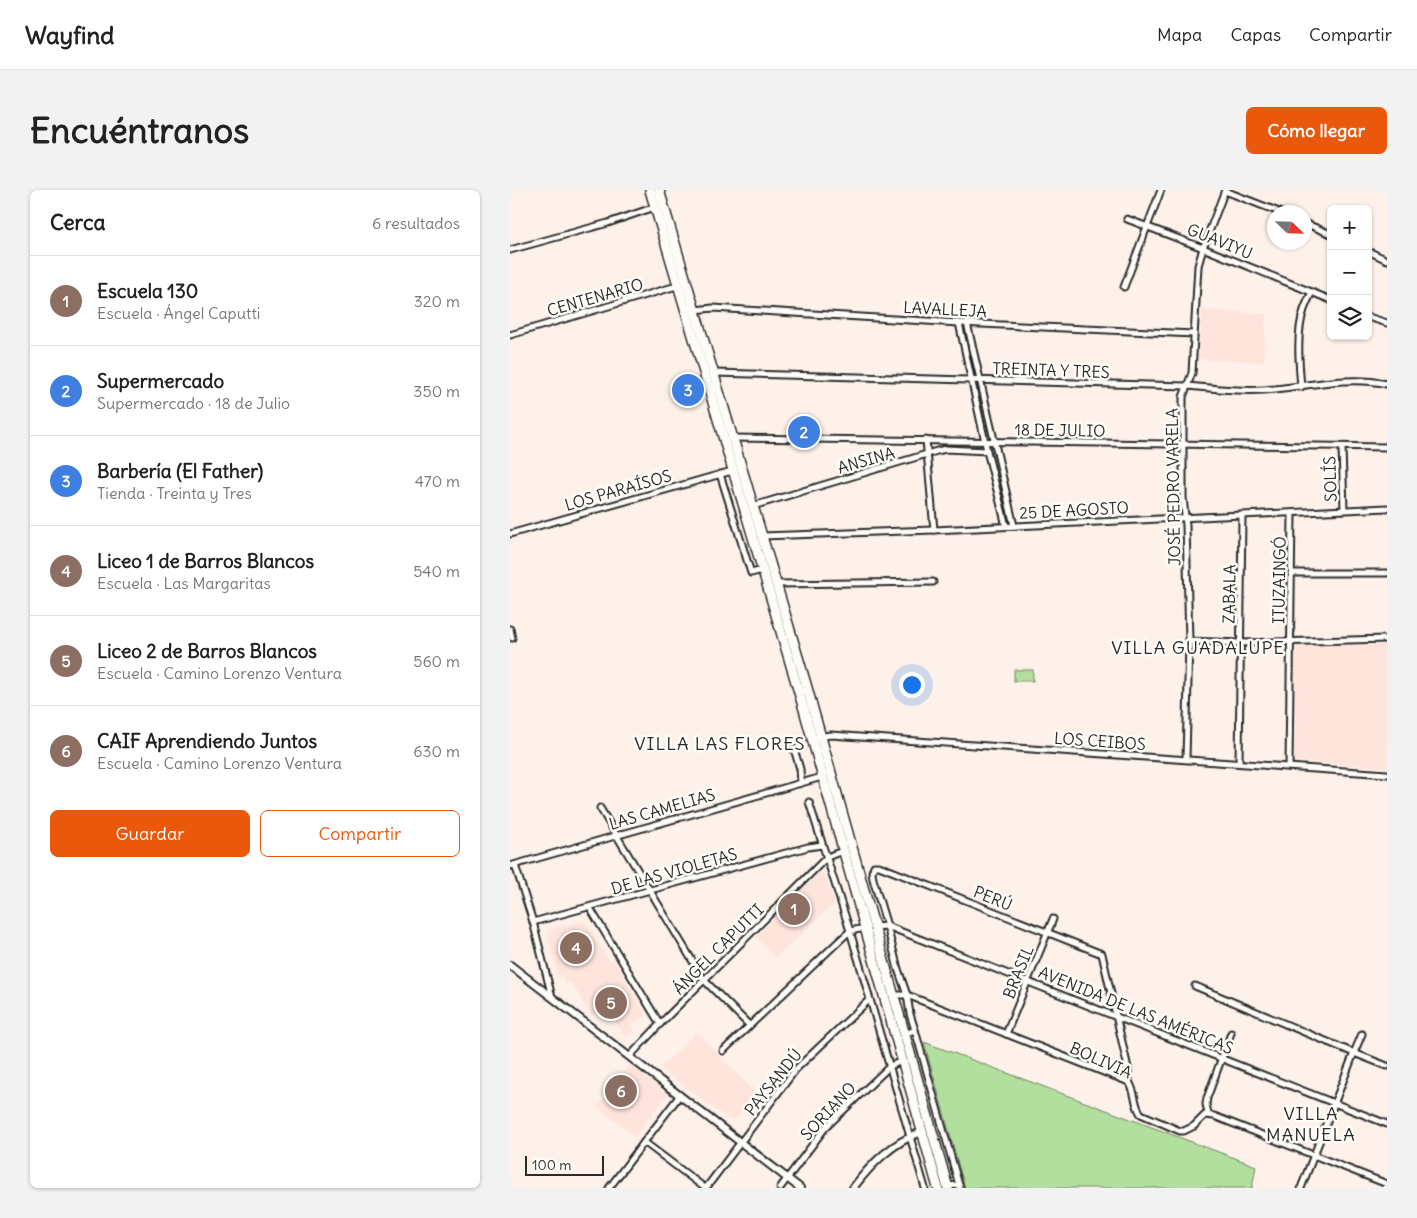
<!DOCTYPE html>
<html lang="es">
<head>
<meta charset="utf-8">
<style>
	:root { --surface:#fff; --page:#f2f2f2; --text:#222; --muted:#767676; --line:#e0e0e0; --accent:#ea580c }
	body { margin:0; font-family:Delius,sans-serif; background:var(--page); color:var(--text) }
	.controls { position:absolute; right:15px; top:15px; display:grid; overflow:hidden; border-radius:8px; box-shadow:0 1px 4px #0004 }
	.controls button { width:45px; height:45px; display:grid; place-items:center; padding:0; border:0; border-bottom:1px solid var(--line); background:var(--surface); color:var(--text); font:25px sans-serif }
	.compass { position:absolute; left:757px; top:15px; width:45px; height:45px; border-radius:50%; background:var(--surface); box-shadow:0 1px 4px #0004; rotate:113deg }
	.scale { position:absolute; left:15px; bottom:12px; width:79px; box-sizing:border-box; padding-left:5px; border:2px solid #2b2b2b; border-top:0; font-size:14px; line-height:18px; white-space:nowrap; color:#2b2b2b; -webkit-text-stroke:4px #fdfcf7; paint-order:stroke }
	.you { position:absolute; left:401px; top:494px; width:18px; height:18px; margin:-12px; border:4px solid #fff; border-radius:50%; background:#1a73e8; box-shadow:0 0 0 8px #1a73e833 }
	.badge { display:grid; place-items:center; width:32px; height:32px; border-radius:50%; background:var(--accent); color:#fff; font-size:16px; font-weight:700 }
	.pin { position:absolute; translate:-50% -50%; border:2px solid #fff; box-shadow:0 1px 5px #0006 }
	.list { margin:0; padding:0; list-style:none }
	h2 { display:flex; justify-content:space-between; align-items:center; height:65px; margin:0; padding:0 20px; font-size:21px }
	h2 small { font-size:16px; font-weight:400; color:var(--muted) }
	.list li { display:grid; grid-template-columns:32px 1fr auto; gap:15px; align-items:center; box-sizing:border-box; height:90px; padding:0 20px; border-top:1px solid var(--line) }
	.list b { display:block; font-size:19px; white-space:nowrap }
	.list p { margin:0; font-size:16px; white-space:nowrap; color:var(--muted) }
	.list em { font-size:16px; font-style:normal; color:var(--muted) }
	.actions { display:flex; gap:10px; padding:15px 20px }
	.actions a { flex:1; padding:11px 0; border:1px solid var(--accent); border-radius:8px; text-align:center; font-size:18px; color:var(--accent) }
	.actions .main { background:var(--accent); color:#fff }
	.icon { flex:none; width:28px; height:28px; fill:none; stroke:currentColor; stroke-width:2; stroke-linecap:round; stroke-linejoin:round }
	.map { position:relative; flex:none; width:877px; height:998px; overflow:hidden; border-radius:8px }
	header { display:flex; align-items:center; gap:30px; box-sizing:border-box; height:70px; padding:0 25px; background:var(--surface); border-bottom:1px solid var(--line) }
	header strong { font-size:24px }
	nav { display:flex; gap:28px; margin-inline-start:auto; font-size:18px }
	.intro { display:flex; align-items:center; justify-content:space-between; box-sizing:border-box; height:120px; padding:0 30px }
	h1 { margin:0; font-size:35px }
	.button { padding:12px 22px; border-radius:8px; background:var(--accent); color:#fff; font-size:18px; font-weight:700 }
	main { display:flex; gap:30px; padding:0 30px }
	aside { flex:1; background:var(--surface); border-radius:8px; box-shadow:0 1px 4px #0004 }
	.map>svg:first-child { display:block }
	.built { fill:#fee4db }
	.green { fill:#b2df9d; stroke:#6e8564 }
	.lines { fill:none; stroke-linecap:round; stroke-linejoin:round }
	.minor-casing { stroke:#2b2b2b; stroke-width:9 }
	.tertiary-casing { stroke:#2b2b2b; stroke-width:10 }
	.trunk-casing { stroke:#2b2b2b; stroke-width:12 }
	.minor { stroke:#fdfcf7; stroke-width:5 }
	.tertiary { stroke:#fdfcf7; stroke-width:6 }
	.trunk { stroke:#fdfcf7; stroke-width:9 }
	.labels { text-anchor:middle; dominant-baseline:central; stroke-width:5; stroke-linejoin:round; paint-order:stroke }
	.street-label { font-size:16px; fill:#2b2b2b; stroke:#fdfcf7 }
	.neighbourhood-label { font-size:18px; letter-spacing:1px; fill:#2b2b2b; stroke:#fdfcf7 }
</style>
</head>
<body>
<header>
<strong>Wayfind</strong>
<nav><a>Mapa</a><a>Capas</a><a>Compartir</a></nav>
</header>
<div class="intro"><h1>Encuéntranos</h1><a class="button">Cómo llegar</a></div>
<main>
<aside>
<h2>Cerca<small>6 resultados</small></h2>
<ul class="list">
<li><span class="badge" style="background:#8d6e63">1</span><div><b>Escuela 130</b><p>Escuela · Ángel Caputti</p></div><em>320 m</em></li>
<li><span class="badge" style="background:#3f7fe0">2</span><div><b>Supermercado</b><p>Supermercado · 18 de Julio</p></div><em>350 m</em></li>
<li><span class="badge" style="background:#3f7fe0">3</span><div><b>Barbería (El Father)</b><p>Tienda · Treinta y Tres</p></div><em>470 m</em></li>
<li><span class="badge" style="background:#8d6e63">4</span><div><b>Liceo 1 de Barros Blancos</b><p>Escuela · Las Margaritas</p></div><em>540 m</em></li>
<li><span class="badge" style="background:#8d6e63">5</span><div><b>Liceo 2 de Barros Blancos</b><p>Escuela · Camino Lorenzo Ventura</p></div><em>560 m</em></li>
<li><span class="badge" style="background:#8d6e63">6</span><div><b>CAIF Aprendiendo Juntos</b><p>Escuela · Camino Lorenzo Ventura</p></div><em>630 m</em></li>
</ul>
<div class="actions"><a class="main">Guardar</a><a>Compartir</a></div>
</aside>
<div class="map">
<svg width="877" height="998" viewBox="0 0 877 998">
	<rect width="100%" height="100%" fill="#fdf1ea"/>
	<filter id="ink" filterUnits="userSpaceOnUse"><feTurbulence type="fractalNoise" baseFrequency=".02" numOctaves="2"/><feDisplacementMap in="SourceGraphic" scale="10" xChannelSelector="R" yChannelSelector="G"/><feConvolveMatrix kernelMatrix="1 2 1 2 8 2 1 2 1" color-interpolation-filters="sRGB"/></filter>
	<g filter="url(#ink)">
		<!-- built -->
		<g class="built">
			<polygon points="692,120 756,124 754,172 689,169"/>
			<polygon points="877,455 877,577 785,571 786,456"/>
			<polygon points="309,682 314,684 324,713 266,768 246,747 276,715 284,714 283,709"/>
			<polygon points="72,731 76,732 100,772 104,770 136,826 121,834 125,841 115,847 100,822 97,823 94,819 82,826 61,793 55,794 53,786 48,787 37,742 39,740"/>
			<polygon points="187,842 248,906 225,929 218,929 150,878"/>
			<polygon points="120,875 158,904 125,947 87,917"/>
		</g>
		<!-- green -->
		<g class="green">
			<rect x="504" y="480" width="19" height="11"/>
			<polygon points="414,852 746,976 742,998 455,998"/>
		</g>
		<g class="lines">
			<!-- minor casing -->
			<g class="minor-casing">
				<g id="minor">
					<polyline points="715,1 769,22"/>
					<polyline points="617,29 693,58 821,110"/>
					<polyline points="794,33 821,44"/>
					<polyline points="0,60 98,33 145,17"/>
					<polyline points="858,61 877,70"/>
					<polyline points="614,97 651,0"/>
					<polyline points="185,120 203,118 449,133 684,144"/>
					<polyline points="858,127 877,133"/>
					<polyline points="449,133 477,261 496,336"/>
					<polyline points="457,133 504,336"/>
					<polyline points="0,145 170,95"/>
					<path d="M 204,183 L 677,196 C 703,198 729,202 754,200 C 795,197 837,185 877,194"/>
					<path d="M 791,197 C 789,173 786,143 794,120 C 796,114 799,108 802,102"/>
					<polyline points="223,248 877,257"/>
					<polyline points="416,250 424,340"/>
					<polyline points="832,258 834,320"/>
					<polyline points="210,284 241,383 253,380"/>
					<polyline points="243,316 427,261 436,259 477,261"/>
					<polyline points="0,344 222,281"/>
					<polyline points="252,346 424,340 877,318"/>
					<polyline points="782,383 877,383"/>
					<polyline points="266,394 423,392"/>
					<polyline points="0,439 2,448"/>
					<polyline points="679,451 731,453 877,449"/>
					<polyline points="301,548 321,545 877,584"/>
					<polyline points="284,559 290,579 291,593"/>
					<polyline points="676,569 679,451 676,335 673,307 673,207 682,183 688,76 693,58 715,0"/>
					<polyline points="729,573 732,325"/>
					<polyline points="779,577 782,323"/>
					<polyline points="299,612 340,741 415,998"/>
					<polyline points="90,618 194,790 239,835"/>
					<polyline points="5,675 23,732 42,807"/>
					<polyline points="0,676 312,587"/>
					<polyline points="80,718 150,834"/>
					<polyline points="23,732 298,657 312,655"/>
					<polyline points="364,737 377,736 877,934"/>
					<polyline points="685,796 844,863 852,844"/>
					<path d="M 383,805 L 397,805 L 619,892 C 626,902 624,915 631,924 L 670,941 L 674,941 L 684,936 L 695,925 L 704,926 L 877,994"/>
					<polyline points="405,840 449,995"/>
					<polyline points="394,844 405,840 400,824 397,805 388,779 377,736 363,689 362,682 364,676 369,676 592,764 618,878 619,892"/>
					<polyline points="496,844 543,729"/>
					<polyline points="213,861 330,750 340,741 355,738"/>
					<polyline points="120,866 150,834 317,667 335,660"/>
					<polyline points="698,924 696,914 697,908 721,843"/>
					<polyline points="134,952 195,998"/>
					<polyline points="437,996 449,995 450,998"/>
					<polyline points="99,998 170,905"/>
					<polyline points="196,998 286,879 359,810"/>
					<polyline points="270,998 315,938 380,876 392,871"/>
					<polyline points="791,998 844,863 877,876"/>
				</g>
			</g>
			<!-- tertiary casing -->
			<g class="tertiary-casing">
				<g id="tertiary">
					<polyline points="0,775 290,998"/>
					<path d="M 343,998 C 362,973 383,952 412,942"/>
				</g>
			</g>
			<!-- trunk casing -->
			<g class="trunk-casing">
				<g id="trunk">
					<polyline points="140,0 293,516 428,998"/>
					<polyline points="149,0 296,494 438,998"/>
				</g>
			</g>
			<!-- minor -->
			<use href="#minor" class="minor"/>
			<!-- tertiary -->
			<use href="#tertiary" class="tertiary"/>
			<!-- trunk -->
			<use href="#trunk" class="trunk"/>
		</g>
	</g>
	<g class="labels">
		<!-- street labels -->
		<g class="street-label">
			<text transform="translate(710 51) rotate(22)">GUAVIYU</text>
			<text transform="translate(85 107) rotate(-16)">CENTENARIO</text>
			<text transform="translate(435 119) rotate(3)">LAVALLEJA</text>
			<text transform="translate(541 180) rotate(2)">TREINTA Y TRES</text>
			<text transform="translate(550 240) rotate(1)">18 DE JULIO</text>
			<text transform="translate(356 270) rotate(-16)">ANSINA</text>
			<text transform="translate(820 289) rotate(-92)">SOLÍS</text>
			<text transform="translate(663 297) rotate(-91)">JOSÉ PEDRO VARELA</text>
			<text transform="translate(108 300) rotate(-16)">LOS PARAÍSOS</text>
			<text transform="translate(564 320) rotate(-3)">25 DE AGOSTO</text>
			<text transform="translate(769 390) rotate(-89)">ITUZAINGÓ</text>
			<text transform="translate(719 404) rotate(-89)">ZABALA</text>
			<text transform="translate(590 551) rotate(4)">LOS CEIBOS</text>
			<text transform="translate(152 619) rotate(-16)">LAS CAMELIAS</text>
			<text transform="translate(164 681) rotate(-16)">DE LAS VIOLETAS</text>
			<text transform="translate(483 708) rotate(22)">PERÚ</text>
			<text transform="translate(208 759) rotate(-45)">ÁNGEL CAPUTTI</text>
			<text transform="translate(508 782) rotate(-68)">BRASIL</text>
			<text transform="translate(626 820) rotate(22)">AVENIDA DE LAS AMÉRICAS</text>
			<text transform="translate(591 870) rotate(24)">BOLIVIA</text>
			<text transform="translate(263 892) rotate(-51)">PAYSANDÚ</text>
			<text transform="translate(318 921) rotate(-47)">SORIANO</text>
		</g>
		<!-- neighbourhood labels -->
		<g class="neighbourhood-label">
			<text x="688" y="457">VILLA GUADALUPE</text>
			<text x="210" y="553">VILLA LAS FLORES</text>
			<text x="801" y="923">VILLA<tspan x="801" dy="21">MANUELA</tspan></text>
		</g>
	</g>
</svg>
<div class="controls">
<button>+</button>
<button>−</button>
<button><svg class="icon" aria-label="layers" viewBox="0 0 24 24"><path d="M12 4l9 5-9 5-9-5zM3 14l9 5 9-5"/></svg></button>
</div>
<svg class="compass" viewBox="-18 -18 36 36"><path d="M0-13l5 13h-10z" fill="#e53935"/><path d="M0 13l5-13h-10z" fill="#767676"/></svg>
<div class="scale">100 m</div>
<div class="you"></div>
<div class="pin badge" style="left:284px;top:719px;background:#8d6e63">1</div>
<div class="pin badge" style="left:294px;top:242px;background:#3f7fe0">2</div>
<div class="pin badge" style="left:178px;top:200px;background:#3f7fe0">3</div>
<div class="pin badge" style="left:66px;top:758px;background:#8d6e63">4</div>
<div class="pin badge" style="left:101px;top:813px;background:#8d6e63">5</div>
<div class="pin badge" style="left:111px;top:901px;background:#8d6e63">6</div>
</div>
</main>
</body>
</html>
